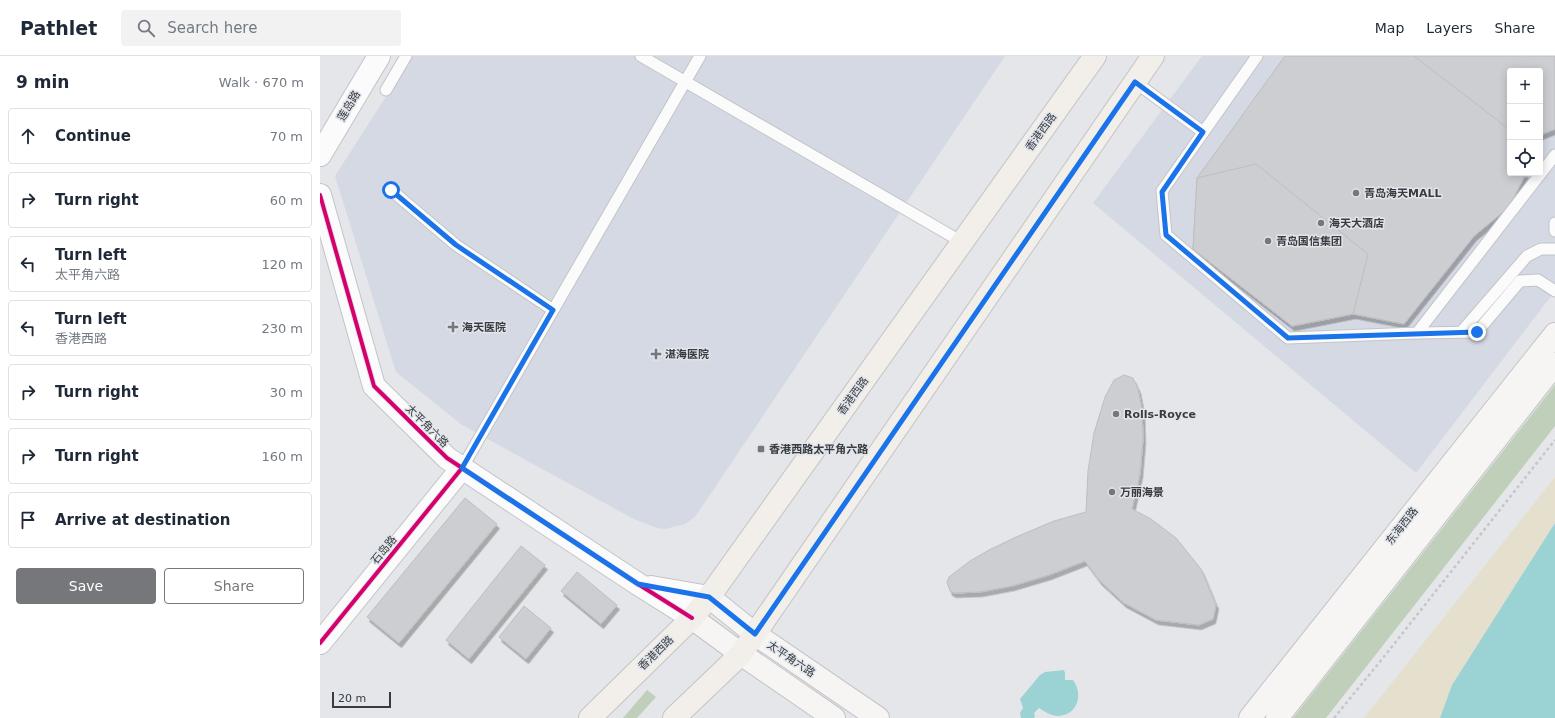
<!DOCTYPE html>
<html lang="en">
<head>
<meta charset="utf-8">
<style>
	:root { --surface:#fff; --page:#f2f2f3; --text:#1f2937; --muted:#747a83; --line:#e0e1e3; --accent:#75777a }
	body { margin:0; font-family:"DejaVu Sans","Noto Sans SC",sans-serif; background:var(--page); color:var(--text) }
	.controls { position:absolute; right:12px; top:12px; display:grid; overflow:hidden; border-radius:4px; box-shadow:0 2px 10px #0003 }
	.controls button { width:36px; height:36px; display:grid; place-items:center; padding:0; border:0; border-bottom:1px solid var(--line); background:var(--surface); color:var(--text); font:20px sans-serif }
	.scale { position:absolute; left:12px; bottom:10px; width:59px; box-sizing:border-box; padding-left:4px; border:2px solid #393b3e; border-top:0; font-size:11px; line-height:14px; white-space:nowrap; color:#393b3e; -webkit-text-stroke:3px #e1e5ec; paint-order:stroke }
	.stop { position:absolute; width:12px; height:12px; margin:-9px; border:3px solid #1a73e8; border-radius:50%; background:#fff }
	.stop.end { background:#1a73e8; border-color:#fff; box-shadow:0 1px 4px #0008 }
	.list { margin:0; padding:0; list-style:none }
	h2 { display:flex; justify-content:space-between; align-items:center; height:52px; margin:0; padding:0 16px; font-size:17px }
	h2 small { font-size:13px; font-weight:400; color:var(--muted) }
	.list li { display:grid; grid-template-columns:26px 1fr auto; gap:12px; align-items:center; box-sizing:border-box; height:56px; margin:0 8px 8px; padding:0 8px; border:1px solid var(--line); border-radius:4px }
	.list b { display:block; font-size:15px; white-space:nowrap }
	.list p { margin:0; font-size:13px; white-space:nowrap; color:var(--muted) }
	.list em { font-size:13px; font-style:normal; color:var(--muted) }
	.actions { display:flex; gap:8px; padding:12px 16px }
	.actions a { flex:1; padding:9px 0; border:1px solid var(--accent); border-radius:4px; text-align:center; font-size:14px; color:var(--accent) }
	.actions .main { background:var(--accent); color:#fff }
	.icon { flex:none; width:22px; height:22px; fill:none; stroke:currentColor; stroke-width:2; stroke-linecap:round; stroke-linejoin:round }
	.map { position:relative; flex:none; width:1235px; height:662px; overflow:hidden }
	header { display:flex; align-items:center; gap:24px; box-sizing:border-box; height:56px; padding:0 20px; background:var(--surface); border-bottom:1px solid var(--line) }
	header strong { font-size:19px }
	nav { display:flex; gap:22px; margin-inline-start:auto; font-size:14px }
	.search { width:280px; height:36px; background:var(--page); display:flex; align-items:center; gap:10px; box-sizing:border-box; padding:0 14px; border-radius:4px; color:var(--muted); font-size:15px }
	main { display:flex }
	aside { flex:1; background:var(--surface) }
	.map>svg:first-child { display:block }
	.built { fill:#d5d9e3; fill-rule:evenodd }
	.green { fill:#bfcfb9 }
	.sand { fill:#e5e0cd }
	.water { fill:#9bd2d3 }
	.building { fill:#ccced1; stroke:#bdbec1; filter:url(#shadow) }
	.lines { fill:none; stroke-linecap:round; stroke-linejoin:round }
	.lane-casing { stroke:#c3c4c7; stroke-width:13 }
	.street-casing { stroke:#c3c4c7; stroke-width:24 }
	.secondary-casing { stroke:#c3c4c7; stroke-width:24 }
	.primary-casing { stroke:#c3c4c5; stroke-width:24 }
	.path { stroke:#c4c6c7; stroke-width:2.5; stroke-dasharray:3 3; stroke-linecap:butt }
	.lane { stroke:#fbfbfc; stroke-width:11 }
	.street { stroke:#fbfbfc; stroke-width:22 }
	.secondary { stroke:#f6f5f3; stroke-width:22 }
	.primary { stroke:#f2efea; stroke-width:22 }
	.cycleway-casing { stroke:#e1e5ec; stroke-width:6 }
	.cycleway { stroke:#d6006c; stroke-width:4 }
	.route { stroke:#1a73e8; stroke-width:5 }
	.poi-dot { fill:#75777a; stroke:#e1e5ec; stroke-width:1.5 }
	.labels { text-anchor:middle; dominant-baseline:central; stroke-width:3; stroke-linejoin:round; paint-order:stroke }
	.street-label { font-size:11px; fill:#393b3e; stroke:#e1e5ec }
	.poi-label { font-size:11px; font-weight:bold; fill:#393b3e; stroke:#e1e5ec; text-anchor:start }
</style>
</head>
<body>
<header>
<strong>Pathlet</strong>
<div class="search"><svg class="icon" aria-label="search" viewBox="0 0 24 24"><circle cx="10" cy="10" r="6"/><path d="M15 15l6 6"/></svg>Search here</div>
<nav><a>Map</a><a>Layers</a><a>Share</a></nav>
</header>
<main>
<aside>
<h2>9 min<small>Walk · 670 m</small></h2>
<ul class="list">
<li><svg class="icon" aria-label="ahead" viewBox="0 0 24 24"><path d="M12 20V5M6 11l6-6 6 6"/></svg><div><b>Continue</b></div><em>70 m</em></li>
<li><svg class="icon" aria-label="right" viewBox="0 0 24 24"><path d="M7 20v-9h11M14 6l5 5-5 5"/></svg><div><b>Turn right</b></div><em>60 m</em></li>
<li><svg class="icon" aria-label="left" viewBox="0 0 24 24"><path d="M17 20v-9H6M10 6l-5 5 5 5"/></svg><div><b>Turn left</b><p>太平角六路</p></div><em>120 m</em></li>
<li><svg class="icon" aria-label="left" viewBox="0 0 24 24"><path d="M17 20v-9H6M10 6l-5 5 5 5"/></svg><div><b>Turn left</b><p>香港西路</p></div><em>230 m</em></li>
<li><svg class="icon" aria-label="right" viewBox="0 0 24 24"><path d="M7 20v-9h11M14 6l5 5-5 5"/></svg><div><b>Turn right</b></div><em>30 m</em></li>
<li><svg class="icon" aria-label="right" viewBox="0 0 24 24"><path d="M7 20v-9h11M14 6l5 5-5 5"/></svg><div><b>Turn right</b></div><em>160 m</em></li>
<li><svg class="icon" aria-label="arrive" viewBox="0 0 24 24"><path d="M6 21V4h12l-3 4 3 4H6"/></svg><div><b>Arrive at destination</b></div></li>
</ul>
<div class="actions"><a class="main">Save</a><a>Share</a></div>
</aside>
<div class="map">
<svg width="1235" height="662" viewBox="0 0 1235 662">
	<defs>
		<filter id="shadow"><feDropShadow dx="2.5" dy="4.5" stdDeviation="0" flood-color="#0004"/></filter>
	</defs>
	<rect width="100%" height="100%" fill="#e4e6e9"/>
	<!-- built -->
	<g class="built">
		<polygon points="92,0 685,0 375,461 365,468 345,473 337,472 314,463 142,369 76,316 15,120"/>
		<path d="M 882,0 L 1235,0 L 1235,235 L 1096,417 L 773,147 ZM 1190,15 L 1220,15 L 1220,117 L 1190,117 Z"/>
	</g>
	<!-- green -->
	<g class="green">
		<polygon points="1235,329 1235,370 1006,662 973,662"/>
		<polygon points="327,634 336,641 317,662 303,662"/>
	</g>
	<!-- sand -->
	<polygon class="sand" points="1235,421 1235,467 1132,629 1120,662 1044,662"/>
	<!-- water -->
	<g class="water">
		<polygon points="1235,467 1235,662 1120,662 1132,629"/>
		<path d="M 744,614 L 745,617 L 745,624 L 753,624 C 764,639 757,660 737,660 C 730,659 725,656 719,652 L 714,657 L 715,661 L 714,662 L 701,662 L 700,657 L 703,652 L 700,643 L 720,619 L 725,616 Z"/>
	</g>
	<!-- building -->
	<g class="building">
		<polygon points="965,0 1235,0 1235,73 1220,79 1220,15 1190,15 1190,117 1206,117 1189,151 1154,180 1084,268 1033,258 972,270 873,193 877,122"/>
		<polygon points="1094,0 1235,0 1235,73 1220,79 1220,15 1190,15 1190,74"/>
		<polygon points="936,108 1048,198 1033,258 972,270 873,193 877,122"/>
		<polygon points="804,319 813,322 818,333 822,353 823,383 820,418 812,453 831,463 856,482 881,513 896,549 893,563 879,569 836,564 804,547 780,525 765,505 729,519 692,530 660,536 634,537 630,535 627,526 629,521 650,505 669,494 696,481 734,465 766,456 768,415 774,377 785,341 794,324"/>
		<polygon points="145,442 177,468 79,587 47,561"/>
		<polygon points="201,490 225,509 149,603 126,584"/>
		<polygon points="257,516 297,549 281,568 241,535"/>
		<polygon points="204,550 231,572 206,603 179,581"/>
	</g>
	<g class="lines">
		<!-- lane casing -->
		<g class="lane-casing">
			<g id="lane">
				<polyline points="321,0 642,186"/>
				<polyline points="937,0 842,135 846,179 968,282 1097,277 1235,99"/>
				<polyline points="815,26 883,76"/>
				<polyline points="66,34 86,0"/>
				<polyline points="71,134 136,189 233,254"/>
				<polyline points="1235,167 1235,175"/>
				<polyline points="1142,275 1207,200 1221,193 1235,193"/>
				<polyline points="1097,277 1157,276 1200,225 1218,224 1235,235"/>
				<polyline points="142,412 380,0"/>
			</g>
		</g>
		<!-- street casing -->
		<g class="street-casing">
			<g id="street">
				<polyline points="0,99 59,0"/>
				<polyline points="0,139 54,330 127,402 318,528 372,562"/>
				<polyline points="331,531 389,541"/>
				<polyline points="0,587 142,412"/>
			</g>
		</g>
		<!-- secondary casing -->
		<g class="secondary-casing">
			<g id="secondary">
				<polyline points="389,541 435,578 558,662"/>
				<polyline points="372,562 421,598 514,662"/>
				<polyline points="930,662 1235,278"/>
				<polyline points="957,662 1235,308"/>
			</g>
		</g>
		<!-- primary casing -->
		<g class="primary-casing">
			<g id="primary">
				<polyline points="270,662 372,562 389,541 775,0"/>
				<polyline points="354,662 421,598 833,0"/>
			</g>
		</g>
		<!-- path -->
		<polyline class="path" points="1014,662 1063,602 1235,384"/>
		<!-- lane -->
		<use href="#lane" class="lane"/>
		<!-- street -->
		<use href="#street" class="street"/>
		<!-- secondary -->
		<use href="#secondary" class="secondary"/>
		<!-- primary -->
		<use href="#primary" class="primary"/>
		<!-- cycleway casing -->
		<g class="cycleway-casing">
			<g id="cycleway">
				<polyline points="0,139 54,330 127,402 318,528 372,562"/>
				<polyline points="0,587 142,412"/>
			</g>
		</g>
		<!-- cycleway -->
		<use href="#cycleway" class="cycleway"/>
	</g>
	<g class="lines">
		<!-- route -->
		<polyline class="route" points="71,134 136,189 233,254 142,412 318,528 389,541 435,578 815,26 883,76 842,136 846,179 968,282 1157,276"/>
	</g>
	<!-- markers -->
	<g class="poi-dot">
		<circle cx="1036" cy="137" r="4"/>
		<circle cx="1001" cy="167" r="4"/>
		<circle cx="948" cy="185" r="4"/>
		<path d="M131 265h4v4h4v4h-4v4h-4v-4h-4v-4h4z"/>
		<path d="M334 292h4v4h4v4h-4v4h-4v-4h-4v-4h4z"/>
		<circle cx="796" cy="358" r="4"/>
		<rect x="437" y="389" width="8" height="8" rx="2"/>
		<circle cx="792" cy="436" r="4"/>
	</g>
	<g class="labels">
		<!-- street labels -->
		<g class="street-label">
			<text transform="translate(29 50) rotate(-59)">莲岛路</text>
			<text transform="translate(721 76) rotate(-54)">香港西路</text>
			<text transform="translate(533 340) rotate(-54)">香港西路</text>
			<text transform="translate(107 370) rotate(45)">太平角六路</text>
			<text transform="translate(1082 470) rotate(-52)">东海西路</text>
			<text transform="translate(64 494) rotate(-51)">石岛路</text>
			<text transform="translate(336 597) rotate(-44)">香港西路</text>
			<text transform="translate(471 603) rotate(34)">太平角六路</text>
		</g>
		<!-- poi labels -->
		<g class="poi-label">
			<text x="1044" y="137">青岛海天MALL</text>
			<text x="1009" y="167">海天大酒店</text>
			<text x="956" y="185">青岛国信集团</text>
			<text x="142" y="271">海天医院</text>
			<text x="345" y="298">湛海医院</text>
			<text x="804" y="358">Rolls-Royce</text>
			<text x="449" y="393">香港西路太平角六路</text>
			<text x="800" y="436">万丽海景</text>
		</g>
	</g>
</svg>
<div class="controls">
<button>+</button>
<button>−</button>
<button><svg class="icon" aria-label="locate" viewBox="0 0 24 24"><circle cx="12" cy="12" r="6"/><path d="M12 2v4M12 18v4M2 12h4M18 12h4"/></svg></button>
</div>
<div class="scale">20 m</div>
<div class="stop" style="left:71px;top:134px"></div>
<div class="stop end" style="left:1157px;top:276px"></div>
</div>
</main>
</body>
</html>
